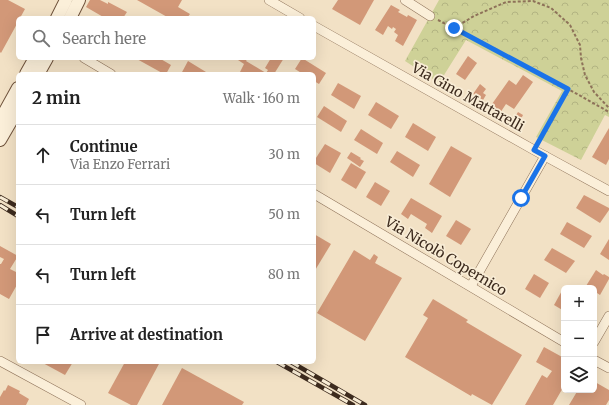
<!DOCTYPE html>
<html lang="en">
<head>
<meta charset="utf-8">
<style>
	:root { --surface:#fff; --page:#f2f2f2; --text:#222; --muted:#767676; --line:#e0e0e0 }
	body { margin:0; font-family:Merriweather,serif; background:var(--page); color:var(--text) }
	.controls { position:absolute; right:12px; bottom:12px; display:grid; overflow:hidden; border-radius:6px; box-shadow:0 4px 16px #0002 }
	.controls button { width:36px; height:36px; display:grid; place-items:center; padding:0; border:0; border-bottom:1px solid var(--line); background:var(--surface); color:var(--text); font:20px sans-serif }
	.stop { position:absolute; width:12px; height:12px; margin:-9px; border:3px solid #1a73e8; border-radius:50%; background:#fff }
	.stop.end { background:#1a73e8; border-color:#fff; box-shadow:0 1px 4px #0008 }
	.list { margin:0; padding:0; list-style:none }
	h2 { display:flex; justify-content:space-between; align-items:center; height:52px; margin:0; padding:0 16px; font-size:17px }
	h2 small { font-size:13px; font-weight:400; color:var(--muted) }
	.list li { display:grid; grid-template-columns:26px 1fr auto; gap:12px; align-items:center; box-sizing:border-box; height:60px; padding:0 16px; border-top:1px solid var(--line) }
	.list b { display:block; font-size:15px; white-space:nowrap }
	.list p { margin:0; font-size:13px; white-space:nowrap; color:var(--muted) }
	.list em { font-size:13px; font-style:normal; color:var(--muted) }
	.icon { flex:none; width:22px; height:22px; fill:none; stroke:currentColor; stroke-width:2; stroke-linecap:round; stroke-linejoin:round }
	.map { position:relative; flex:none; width:609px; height:405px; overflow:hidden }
	.search { position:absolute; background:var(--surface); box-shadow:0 4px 16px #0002; left:16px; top:16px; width:300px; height:44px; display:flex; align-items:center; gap:10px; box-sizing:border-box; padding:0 14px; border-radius:6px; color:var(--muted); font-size:15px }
	.panel { position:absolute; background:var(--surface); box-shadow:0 4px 16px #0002; left:16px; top:72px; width:300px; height:292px; border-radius:6px }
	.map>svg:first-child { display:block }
	.park { fill:url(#park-crowns) }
	.building { fill:#d29878 }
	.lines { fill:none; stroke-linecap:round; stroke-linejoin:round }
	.street-casing { stroke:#8e7259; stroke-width:10 }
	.secondary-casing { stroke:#70533c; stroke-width:14 }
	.path { stroke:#8e7259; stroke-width:2; stroke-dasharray:3 2; stroke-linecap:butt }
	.street { stroke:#fbefd9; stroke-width:9 }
	.secondary { stroke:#fbefd9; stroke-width:12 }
	.rail-casing { stroke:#3d2b1e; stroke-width:4.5 }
	.rail { stroke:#f8ecd5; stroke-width:3; stroke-dasharray:9; stroke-linecap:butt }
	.route { stroke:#1a73e8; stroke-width:5 }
	.labels { text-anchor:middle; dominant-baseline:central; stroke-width:3.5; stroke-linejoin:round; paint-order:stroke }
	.street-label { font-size:14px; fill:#3d2b1e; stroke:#f8ecd5 }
</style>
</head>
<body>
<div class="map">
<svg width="609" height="405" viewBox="0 0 609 405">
	<defs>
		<pattern id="park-crowns" width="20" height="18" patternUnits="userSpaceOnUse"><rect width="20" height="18" fill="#ced197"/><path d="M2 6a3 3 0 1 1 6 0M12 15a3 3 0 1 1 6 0" fill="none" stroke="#b2b482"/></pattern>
	</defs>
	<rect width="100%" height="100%" fill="#f2e1c5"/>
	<!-- park -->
	<polygon class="park" points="439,0 609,0 609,117 605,115 581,160 536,137 562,91 466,40 439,83 405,61"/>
	<!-- building -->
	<g class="building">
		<polygon points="0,0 8,0 25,9 20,18 18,18 18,22 1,53 0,52"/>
		<polygon points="90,0 100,0 108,4 108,2 127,12 123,18 105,18 86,7"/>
		<polygon points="137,0 182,0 178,7 190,14 187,18 169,18"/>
		<polygon points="338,0 374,0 360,25 332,9"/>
		<polygon points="391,5 400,10 398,12 407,17 408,15 417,20 403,46 395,41 398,35 394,32 396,29 393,27 392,29 388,26 383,35 375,30"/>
		<polygon points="468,56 477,63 465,80 456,74"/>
		<polygon points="135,58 159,58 171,65 166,74 164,74"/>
		<polygon points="239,58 252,58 251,60 248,58 246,61 266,73 268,70 265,68 271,58 284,58 274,74 243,74 240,72 244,64 238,60"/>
		<polygon points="302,58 326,73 319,84 314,81 314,74 303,74 295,69"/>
		<polygon points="188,61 206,72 210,74 181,74"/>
		<polygon points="523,75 533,82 514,109 506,104 500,113 493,108 494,107 492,106 493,104 492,104 509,80 516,85"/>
		<polygon points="338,83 361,96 354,109 331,95"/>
		<polygon points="480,84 486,89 483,93 486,95 483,100 473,94"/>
		<polygon points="376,102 399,116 391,129 368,115"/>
		<polygon points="324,106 347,121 341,132 317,117"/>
		<polygon points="518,112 523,115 520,121 515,117"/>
		<polygon points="413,123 436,137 428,151 405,137"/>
		<polygon points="609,128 609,159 606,165 592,157"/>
		<polygon points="361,129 383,143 377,154 354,140"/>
		<polygon points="325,144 341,153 330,173 314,163 314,161"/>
		<polygon points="451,146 472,158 450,197 429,184"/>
		<polygon points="397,151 420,165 413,177 390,162"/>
		<polygon points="351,152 361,158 360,159 364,161 360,167 347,158"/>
		<polygon points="351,163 366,172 356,189 341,180"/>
		<polygon points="375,182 390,191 381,206 366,197"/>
		<polygon points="584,195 609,208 609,210 600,223 576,208"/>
		<polygon points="411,198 442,216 432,233 425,228 427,224 411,214 408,219 401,214"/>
		<polygon points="456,220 471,229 461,245 446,236"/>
		<polygon points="567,222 592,236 584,248 560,234"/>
		<polygon points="314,234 331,244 314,272"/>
		<polygon points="609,239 609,260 600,254"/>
		<polygon points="0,246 18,256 10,269 18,273 18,283 9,299 0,294 0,264 1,264 4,259 0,257"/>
		<polygon points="552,248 575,261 566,273 544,260"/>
		<polygon points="354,250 370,260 374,254 378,257 375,263 402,278 365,341 317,313"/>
		<polygon points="596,270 603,275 604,274 609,277 609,279 600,295 594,291 594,288 589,288 586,286"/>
		<polygon points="534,274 549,283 540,298 525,289"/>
		<polygon points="564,287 564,311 554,305"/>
		<polygon points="433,299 468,320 466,322 522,355 492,405 472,394 471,396 405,357 428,318 423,315"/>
		<polygon points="544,347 564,358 564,386 553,405 525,405 542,375 547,378 552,371 536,362"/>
		<polygon points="41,362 73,362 65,375"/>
		<polygon points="125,362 160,362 137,405 131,405 108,393"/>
		<polygon points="182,368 244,402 242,405 162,405"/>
		<polygon points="594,377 597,379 595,382 609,390 609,400 606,405 569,405 578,390 594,390"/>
		<polygon points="8,385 20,391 19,393 29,399 26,405 0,405 0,397 4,390 5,391"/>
	</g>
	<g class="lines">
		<!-- street casing -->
		<g class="street-casing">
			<g id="street">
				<polyline points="269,0 300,18"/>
				<polyline points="405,0 430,16"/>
				<polyline points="314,26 534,150 609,191"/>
				<polyline points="84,58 111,74"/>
				<polyline points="314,194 564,342"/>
				<polyline points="471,286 545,156"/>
				<polyline points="594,342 609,316"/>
				<polyline points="594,360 609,368"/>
				<polyline points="0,361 81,405"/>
			</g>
		</g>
		<!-- secondary casing -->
		<g class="secondary-casing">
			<g id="secondary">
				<polyline points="57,18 66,0"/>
				<polyline points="70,18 79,0"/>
				<polyline points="26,74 35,58"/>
				<polyline points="38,74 47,58"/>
				<polyline points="0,124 3,115 18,88"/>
				<polyline points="0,140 18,109"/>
			</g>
		</g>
		<!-- path -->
		<g class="path">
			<polyline points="438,20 554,81 609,112"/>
			<polyline points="454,28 474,16 506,2 533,1 551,8 570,25 580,45 581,58 585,75 594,92 609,108"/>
			<polyline points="539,143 568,89"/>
		</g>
		<!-- street -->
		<use href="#street" class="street"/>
		<!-- secondary -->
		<use href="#secondary" class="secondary"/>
		<!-- rail casing -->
		<g class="rail-casing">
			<g id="rail">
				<polyline points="0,197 18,207"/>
				<polyline points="0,205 18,216"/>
				<polyline points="277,362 353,405"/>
				<polyline points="291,362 365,405"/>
			</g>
		</g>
		<!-- rail -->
		<use href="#rail" class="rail"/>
	</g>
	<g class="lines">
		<!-- route -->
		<polyline class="route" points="454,28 568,89 534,150 545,156 521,198"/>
	</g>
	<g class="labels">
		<!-- street labels -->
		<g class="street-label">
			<text transform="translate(468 97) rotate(29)">Via Gino Mattarelli</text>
			<text transform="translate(446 256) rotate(31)">Via Nicolò Copernico</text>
		</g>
	</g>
</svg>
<div class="controls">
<button>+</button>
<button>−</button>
<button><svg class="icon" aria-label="layers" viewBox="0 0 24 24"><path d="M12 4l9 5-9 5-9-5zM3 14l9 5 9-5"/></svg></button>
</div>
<div class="stop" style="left:521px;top:198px"></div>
<div class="stop end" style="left:454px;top:28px"></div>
<div class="search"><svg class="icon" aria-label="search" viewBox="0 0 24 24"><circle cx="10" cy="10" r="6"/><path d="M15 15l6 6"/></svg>Search here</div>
<section class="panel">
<h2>2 min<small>Walk · 160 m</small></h2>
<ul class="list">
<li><svg class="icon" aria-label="ahead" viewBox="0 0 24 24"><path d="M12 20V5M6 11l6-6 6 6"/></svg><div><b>Continue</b><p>Via Enzo Ferrari</p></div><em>30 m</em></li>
<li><svg class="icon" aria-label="left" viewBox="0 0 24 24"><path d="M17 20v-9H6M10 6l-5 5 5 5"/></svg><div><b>Turn left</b></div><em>50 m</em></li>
<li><svg class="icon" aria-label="left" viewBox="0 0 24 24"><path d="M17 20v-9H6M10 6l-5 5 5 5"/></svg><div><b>Turn left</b></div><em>80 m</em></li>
<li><svg class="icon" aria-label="arrive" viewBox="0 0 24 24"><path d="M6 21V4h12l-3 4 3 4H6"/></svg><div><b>Arrive at destination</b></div></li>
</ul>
</section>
</div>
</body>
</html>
